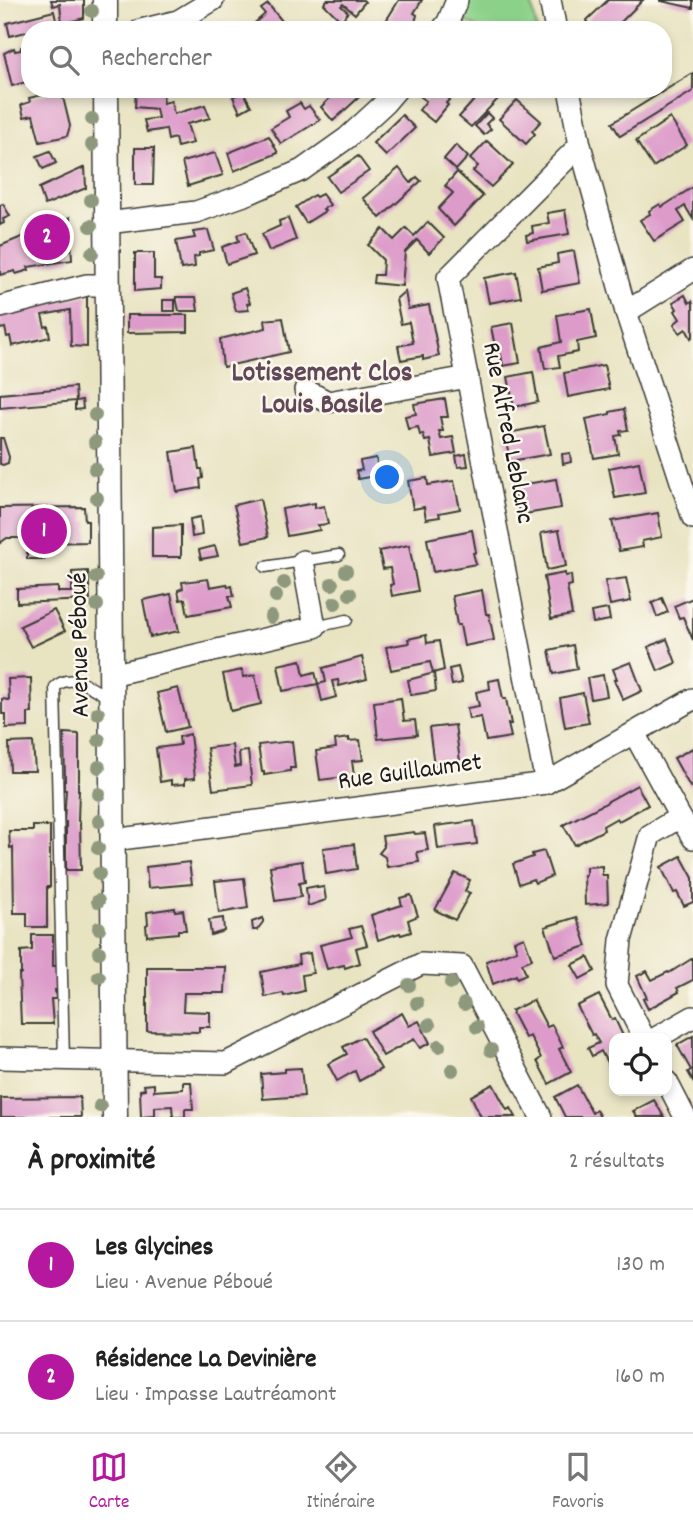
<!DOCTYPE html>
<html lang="fr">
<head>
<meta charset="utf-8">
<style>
	:root { --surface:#fff; --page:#f6f6f6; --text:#222; --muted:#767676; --line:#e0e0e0; --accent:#b5179e }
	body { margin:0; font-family:Dekko,sans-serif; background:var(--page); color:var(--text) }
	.controls { position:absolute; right:21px; bottom:21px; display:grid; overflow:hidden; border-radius:14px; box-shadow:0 4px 10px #0003 }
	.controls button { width:63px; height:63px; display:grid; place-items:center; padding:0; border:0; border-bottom:2px solid var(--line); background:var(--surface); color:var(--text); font:35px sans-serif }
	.you { position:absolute; left:388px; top:478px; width:24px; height:24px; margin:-18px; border:5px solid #fff; border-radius:50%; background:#1a73e8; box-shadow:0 0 0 10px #1a73e833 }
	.badge { display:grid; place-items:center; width:46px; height:46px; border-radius:50%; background:var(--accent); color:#fff; font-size:23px; font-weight:700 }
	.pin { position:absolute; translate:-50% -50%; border:4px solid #fff; box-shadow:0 2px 7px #0006 }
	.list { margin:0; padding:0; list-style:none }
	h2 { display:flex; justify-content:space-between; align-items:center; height:91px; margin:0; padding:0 28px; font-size:30px }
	h2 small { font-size:23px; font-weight:400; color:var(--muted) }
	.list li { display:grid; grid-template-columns:46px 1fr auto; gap:21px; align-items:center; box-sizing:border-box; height:112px; padding:0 28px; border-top:2px solid var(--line) }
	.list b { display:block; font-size:26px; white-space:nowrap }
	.list p { margin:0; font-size:23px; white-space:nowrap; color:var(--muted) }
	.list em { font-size:23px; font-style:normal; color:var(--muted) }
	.icon { flex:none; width:38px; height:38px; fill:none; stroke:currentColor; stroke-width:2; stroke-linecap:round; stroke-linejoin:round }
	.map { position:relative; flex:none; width:693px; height:1117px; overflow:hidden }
	.search { position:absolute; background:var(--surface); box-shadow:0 4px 10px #0003; left:21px; right:21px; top:21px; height:77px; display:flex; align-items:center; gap:18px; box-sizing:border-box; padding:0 24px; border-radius:28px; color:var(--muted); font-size:26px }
	.sheet { height:315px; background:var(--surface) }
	nav { display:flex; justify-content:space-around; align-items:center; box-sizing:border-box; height:98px; border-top:2px solid var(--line); background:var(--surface); font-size:19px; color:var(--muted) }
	nav a { display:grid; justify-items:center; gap:4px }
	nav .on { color:var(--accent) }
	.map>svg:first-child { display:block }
	.green { fill:#8cd18a; stroke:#547653; stroke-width:2 }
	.building { fill:#dd9bca }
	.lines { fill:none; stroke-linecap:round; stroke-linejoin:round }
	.service-casing { stroke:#3b3a35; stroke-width:13 }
	.minor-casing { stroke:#3b3a35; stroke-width:24 }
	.tertiary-casing { stroke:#3b3a35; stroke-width:27 }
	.service { stroke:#fff; stroke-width:10 }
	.minor { stroke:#fff; stroke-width:21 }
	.tertiary { stroke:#fff; stroke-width:24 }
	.tree { fill:#8d987b }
	.labels { text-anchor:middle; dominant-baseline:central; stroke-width:5; stroke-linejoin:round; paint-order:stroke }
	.street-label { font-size:26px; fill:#1c1c1c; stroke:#fbf7ec }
	.neighbourhood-label { font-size:28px; font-weight:bold; fill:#604859; stroke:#fbf7ec }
</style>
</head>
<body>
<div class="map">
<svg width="693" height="1117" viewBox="0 0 693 1117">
	<rect width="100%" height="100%" fill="#fbf7ec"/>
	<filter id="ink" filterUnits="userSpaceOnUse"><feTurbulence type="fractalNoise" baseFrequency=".0143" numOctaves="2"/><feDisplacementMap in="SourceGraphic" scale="14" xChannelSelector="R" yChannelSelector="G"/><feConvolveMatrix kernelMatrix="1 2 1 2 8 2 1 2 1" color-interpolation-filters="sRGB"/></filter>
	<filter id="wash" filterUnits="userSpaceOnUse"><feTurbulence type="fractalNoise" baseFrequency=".00686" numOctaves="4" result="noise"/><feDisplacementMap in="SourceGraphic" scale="28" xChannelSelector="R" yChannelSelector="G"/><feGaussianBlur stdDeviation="1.57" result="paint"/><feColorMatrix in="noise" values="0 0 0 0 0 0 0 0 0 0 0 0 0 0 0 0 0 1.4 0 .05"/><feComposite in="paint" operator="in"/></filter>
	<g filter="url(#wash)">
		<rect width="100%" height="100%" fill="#e8e3c1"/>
		<!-- green -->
		<polygon class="green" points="468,0 531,0 537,30 481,30 460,18"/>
		<g id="blocks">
			<!-- building -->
			<g class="building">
				<polygon points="51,0 84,0 84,18 62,24 60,4 53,6"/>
				<polygon points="327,0 363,0 365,2 355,14 343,4 341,6 348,12 341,21 324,4"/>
				<polygon points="399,0 422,0 414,13 417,15 415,22 411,24 408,23 403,30 393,30 384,24"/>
				<polygon points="608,0 643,0 615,28 615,30 589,30 587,20"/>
				<polygon points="661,0 693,0 693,8 661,1"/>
				<polygon points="268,4 282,21 275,27 276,28 275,30 251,30 249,28 265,14 261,9"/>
				<polygon points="54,11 57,25 30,30 30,31 10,36 7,23"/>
				<polygon points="30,45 30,68 28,69 28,71 30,70 30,81 12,86 4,53 14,48 15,51 21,50 21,47"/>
				<polygon points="693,73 693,91 620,136 612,123"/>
				<polygon points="45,89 61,89 70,126 67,136 40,142 33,115 24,117 21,105 30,102 29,98 46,94"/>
				<polygon points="136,89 163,89 163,103 171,101 174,114 205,105 210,118 187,124 193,143 177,147 175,138 168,140 166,129 147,132 144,120 158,118 156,109 135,107"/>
				<polygon points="323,89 336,89 338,91 340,89 368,89 333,121 321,107 330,98"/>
				<polygon points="426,89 441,89 452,97 446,103 448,105 434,122 419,110 426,101 420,96"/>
				<polygon points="484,89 488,89 498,99 471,127 459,117"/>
				<polygon points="243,91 251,106 240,112 233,97"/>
				<polygon points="517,100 541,121 532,131 535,134 526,144 499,119"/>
				<polygon points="300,103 304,109 309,106 320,120 281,144 271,128 289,117 286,111"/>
				<polygon points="487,113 492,118 486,124 491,129 484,135 475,126"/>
				<polygon points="402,115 415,128 386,156 373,143"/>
				<polygon points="670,118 687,145 653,167 636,141"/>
				<polygon points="269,136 278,153 234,171 228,153"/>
				<polygon points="487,141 513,165 491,187 473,171 478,166 470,159"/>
				<polygon points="456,145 468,157 456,170 444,159"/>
				<polygon points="135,148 154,148 153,185 135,185"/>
				<polygon points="50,151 56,163 43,169 37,156"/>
				<polygon points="215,153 223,175 188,186 182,162"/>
				<polygon points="358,156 369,171 338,192 327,177"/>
				<polygon points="85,167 86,188 45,205 39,188"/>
				<polygon points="399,168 411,183 417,177 421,181 380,218 363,198"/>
				<polygon points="457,172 483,196 454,226 438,209 453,193 445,186"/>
				<polygon points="693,187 693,219 685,206 678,211 685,222 654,241 640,220 650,214 649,211 660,204 662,207"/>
				<polygon points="322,194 330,205 323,209 325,211 306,223 296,207 314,195 316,197"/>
				<polygon points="3,204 10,216 3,219 4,223 0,225 0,205"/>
				<polygon points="565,210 569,234 527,241 526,235 533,233 532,226 549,223 547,213"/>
				<polygon points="70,217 72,260 28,267 29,270 16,274 15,271 0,275 0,246"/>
				<polygon points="288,218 296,240 269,251 262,234 280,226 279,221"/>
				<polygon points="428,222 444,238 429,253 417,240 405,252 402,286 373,283 374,275 382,275 383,260 368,245 383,229 394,240 406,228 414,236"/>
				<polygon points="208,230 214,250 199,253 199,256 194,257 195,267 181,269 176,241 195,238 193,232"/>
				<polygon points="246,232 254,255 227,264 222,247 239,241 237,235"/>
				<polygon points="574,251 580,283 542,290 538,267 558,263 557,254"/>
				<polygon points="135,253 154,253 154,279 161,279 161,289 135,291"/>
				<polygon points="516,272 521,297 489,303 484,278"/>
				<polygon points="245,288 250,303 247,304 249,310 236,311 231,293"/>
				<polygon points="405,291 408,309 429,305 439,356 423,360 423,356 401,360 398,346 413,343 409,322 401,324 396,299"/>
				<polygon points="87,295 87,347 71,346 70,310 42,315 45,327 48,326 50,337 12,346 10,336 7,337 5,328 0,329 0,315"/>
				<polygon points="685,295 689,303 692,301 693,303 693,336 691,338 686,329 680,333 674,324 680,319 675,311 677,309 673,302"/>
				<polygon points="176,297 196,297 198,311 179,311"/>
				<rect x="163" y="300" width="12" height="11"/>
				<polygon points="591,309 596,338 577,342 578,352 558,356 560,367 545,369 541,347 561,342 557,315"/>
				<polygon points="127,315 188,315 188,332 127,333"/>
				<polygon points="283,318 289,352 223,367 220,339 266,328 265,320"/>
				<polygon points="513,323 520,363 503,366 501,355 497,356 491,327"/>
				<polygon points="604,365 609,389 568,397 564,373"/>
				<polygon points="533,372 538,402 514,407 508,377"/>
				<polygon points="75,387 76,401 82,400 83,409 75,410 75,401 0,408 0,394"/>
				<polygon points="445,399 448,417 440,417 443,431 439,431 441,439 453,437 456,453 433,457 430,440 425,441 423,434 420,435 418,427 408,429 405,416 416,414 414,404"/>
				<polygon points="624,409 628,430 620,431 621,435 615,436 618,454 594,458 586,419 610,414 610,412"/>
				<polygon points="544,426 550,454 510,461 505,435 508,434 508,433"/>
				<polygon points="0,438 3,438 9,457 8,463 3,465 0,464"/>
				<polygon points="196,448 199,469 202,469 203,478 200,479 201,488 177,492 171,452"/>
				<polygon points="570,453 571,462 563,464 562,454"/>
				<polygon points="466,454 468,466 458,467 456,456"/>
				<polygon points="376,458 379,475 358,479 356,471 362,470 360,461"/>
				<polygon points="639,462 645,493 615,498 609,468"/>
				<polygon points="427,478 428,485 454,481 460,509 439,513 440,517 426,519 424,507 413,509 408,481"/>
				<polygon points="556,479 561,508 519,515 514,486"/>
				<polygon points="260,499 268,537 243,542 234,505"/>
				<polygon points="315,503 315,508 324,506 328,524 318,525 320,530 287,536 282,509"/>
				<polygon points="84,507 85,521 88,521 88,542 45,543 45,536 21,536 21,538 7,538 0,543 0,508"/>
				<polygon points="658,513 662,537 642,541 643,547 619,551 612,521"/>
				<polygon points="200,517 202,535 192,537 190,519"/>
				<polygon points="181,525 181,557 152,557 152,527"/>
				<polygon points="472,530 476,552 473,553 476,564 433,572 427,539"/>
				<polygon points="559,530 566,566 547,570 541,533"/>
				<polygon points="409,545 418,591 392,596 390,585 393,584 390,568 383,569 379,551"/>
				<polygon points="215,546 218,556 201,559 199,550"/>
				<polygon points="27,552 45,553 45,559 27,559"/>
				<polygon points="88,571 90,600 17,603 17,589 58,587 58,592 72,592 72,572"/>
				<polygon points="565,573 565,576 571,575 572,585 567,586 572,615 551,619 544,577"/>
				<polygon points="626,578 631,601 610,605 605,581"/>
				<polygon points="208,579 210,587 227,584 228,587 232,586 234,596 229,596 232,607 188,615 185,599 180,600 178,590 183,588 182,582"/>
				<polygon points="482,590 486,614 489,614 494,640 464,646 460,625 457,625 452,596"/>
				<polygon points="171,594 179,631 150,637 143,600"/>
				<polygon points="662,598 668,612 657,617 652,603"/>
				<polygon points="693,598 693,640 683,617 679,618 674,606"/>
				<polygon points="608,609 610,620 593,623 591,612"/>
				<polygon points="54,610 65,631 31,647 20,626"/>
				<polygon points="426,635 427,643 439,641 444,670 433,673 430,662 391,670 386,647 409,643 408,639"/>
				<polygon points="667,639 676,663 658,671 648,647"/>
				<polygon points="573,645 577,669 554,674 549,650"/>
				<polygon points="362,657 367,679 339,686 338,680 332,681 336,697 322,701 318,684 283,691 278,665 301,660 304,675 315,672 318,684 326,682 323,668"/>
				<polygon points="631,662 642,691 623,700 614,680 617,679 613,669"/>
				<polygon points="458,667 462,683 452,685 449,669"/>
				<polygon points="242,670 243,677 255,675 261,704 231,711 223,674"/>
				<polygon points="434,673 436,691 411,695 408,680"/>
				<polygon points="603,675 607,696 591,699 587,678"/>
				<polygon points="31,678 32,713 28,713 28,727 6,728 6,714 2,714 2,699 9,700 8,679"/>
				<polygon points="499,679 503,699 506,699 511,724 508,724 511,737 486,741 481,717 469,719 467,708 479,706 476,692 490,689 489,681"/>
				<polygon points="178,688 188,727 166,732 157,693"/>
				<polygon points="583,693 589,723 565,727 560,698"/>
				<polygon points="401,698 404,721 415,720 417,735 378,739 374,702"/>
				<polygon points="455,725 460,761 434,765 429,728"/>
				<polygon points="64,733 79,734 79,780 78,781 78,790 79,790 78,821 80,822 81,870 66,870 66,822 64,822 66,790 64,790 64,781 65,781"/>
				<polygon points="190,734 195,778 185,779 185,784 171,785 171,780 160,782 156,748 180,745 179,737"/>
				<polygon points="349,738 349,741 360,740 363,760 352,761 354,776 320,780 316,751 336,748 335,740"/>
				<polygon points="292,741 295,768 290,768 290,771 264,775 264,772 262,772 258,745"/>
				<polygon points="33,742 35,771 10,771 9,743"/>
				<polygon points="232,745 235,767 240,766 239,752 248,751 252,785 213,790 207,748"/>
				<polygon points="693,748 693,785 690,787 674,758"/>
				<polygon points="637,785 648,805 619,821 617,818 603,826 604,830 575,845 563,825 608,802 608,801"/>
				<polygon points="474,821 477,844 438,849 435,826"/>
				<polygon points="33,826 50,826 50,887 47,887 47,927 27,927 27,913 14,913 13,847 10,848 9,831 33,831"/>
				<polygon points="414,832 415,834 425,833 428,850 417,852 419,862 387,867 385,857 379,853 384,847 382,836"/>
				<polygon points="354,844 357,869 326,874 323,848"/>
				<polygon points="544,851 552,876 535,883 533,879 519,884 513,864 533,857 532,854"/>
				<polygon points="681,856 693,878 693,902 684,906 677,892 674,893 661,867"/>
				<polygon points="302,861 305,882 299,883 301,897 275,901 270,866"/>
				<polygon points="189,862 192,884 148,888 146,867"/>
				<polygon points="602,866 602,875 607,875 608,903 585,905 584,875 586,875 586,867"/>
				<polygon points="455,873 470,880 465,891 470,893 455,920 435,910"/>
				<polygon points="244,878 248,908 219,913 215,881"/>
				<polygon points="317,886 317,888 324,887 326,900 308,906 306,888"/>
				<polygon points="411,895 418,916 408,920 411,932 401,935 400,933 378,940 371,915 402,905 400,898"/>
				<polygon points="175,908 175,911 183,910 186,930 178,930 178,933 147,936 146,925 148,924 147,912"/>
				<polygon points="577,917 587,946 555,956 545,927"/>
				<polygon points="223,918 224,931 211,935 209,920"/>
				<polygon points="263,918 263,922 257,930 253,930 252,922"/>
				<polygon points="361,926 367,945 356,948 360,963 345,968 344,965 327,969 320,945 352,937 349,929"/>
				<polygon points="32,935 53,935 53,966 58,966 58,990 55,990 56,999 51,999 53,1024 21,1024 19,974 21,974 21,951 32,950"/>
				<polygon points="524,937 532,959 522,963 526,974 517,978 516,975 493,984 486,961 517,950 514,941"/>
				<polygon points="310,953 313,973 302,975 304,991 284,996 283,993 265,997 261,972 299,964 298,955"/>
				<polygon points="588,957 595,971 580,979 572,965"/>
				<polygon points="693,958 693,980 677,988 679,992 648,1009 643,999 647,998 637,976 647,971 652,980 668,972 669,973"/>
				<polygon points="147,967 226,967 225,993 184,993 183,1011 210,1012 210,1027 199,1027 199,1032 147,1031"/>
				<polygon points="599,995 612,1020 615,1019 624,1038 614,1038 614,1076 601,1051 592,1056 588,1048 599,1043 594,1034 592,1035 577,1006"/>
				<polygon points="533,1000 547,1027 552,1025 563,1047 559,1049 571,1072 549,1084 537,1061 541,1058 530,1036 525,1038 511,1011"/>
				<polygon points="402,1013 409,1026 419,1021 430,1043 420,1048 414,1039 383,1056 369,1031"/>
				<polygon points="693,1036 693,1081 688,1072 691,1070 677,1045"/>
				<polygon points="362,1037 381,1069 359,1081 355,1071 337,1081 328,1064 347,1054 343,1047"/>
				<polygon points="301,1068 304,1096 263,1099 261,1074 284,1072 284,1069"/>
				<polygon points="183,1082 191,1082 193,1109 185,1109 185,1117 173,1117 172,1106 155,1107 155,1116 141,1117 140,1090 145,1089 144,1085 154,1084 154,1091 183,1089"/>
				<polygon points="493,1084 507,1110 511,1108 516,1117 481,1117 471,1096"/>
				<polygon points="577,1085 592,1113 596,1110 600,1117 565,1117 555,1097"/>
				<polygon points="80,1097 81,1117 1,1117 1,1098"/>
				<polygon points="654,1100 664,1117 637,1117 633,1111"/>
			</g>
		</g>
	</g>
	<g filter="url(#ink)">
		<use href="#blocks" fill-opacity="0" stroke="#3b3a35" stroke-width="2"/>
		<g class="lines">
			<!-- service casing -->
			<g class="service-casing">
				<g id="service">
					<polyline points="265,567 339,555"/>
					<polyline points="315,627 347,620"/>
					<path d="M 64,1060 L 55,687 C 72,671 93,689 109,698"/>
				</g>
			</g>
			<!-- minor casing -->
			<g class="minor-casing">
				<g id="minor">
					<polyline points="550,0 556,30"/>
					<polyline points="141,30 178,21 213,0"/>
					<polyline points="442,30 448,22 457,0"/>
					<polyline points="569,89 580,145 626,312 693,518"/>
					<polyline points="107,223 196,212 250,193 302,170 347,138 385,103 397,89"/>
					<polyline points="0,307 87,285 107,285"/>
					<polyline points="626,312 693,270"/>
					<polyline points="305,390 328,402 468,377"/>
					<polyline points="111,675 315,627 303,561"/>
					<polyline points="634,733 680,817 650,835 621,940 617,985 644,1038"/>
					<polyline points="546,783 448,278 580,145"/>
					<polyline points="680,817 693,838"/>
					<polyline points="113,840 546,783 693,699"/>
					<polyline points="656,1038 693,1017"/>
					<polyline points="0,1058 226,1063 421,964 462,966 541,1117"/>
					<polyline points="667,1082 685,1117"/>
				</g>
			</g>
			<!-- tertiary casing -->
			<g class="tertiary-casing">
				<g id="tertiary">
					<polyline points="105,0 105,30"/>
					<polyline points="106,89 115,1117"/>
				</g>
			</g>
			<!-- service -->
			<use href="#service" class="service"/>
			<!-- minor -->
			<use href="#minor" class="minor"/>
			<!-- tertiary -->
			<use href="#tertiary" class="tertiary"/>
		</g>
		<!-- trees -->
		<g class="tree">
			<circle cx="92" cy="11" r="7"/>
			<circle cx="92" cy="119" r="7"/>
			<circle cx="92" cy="145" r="7"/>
			<circle cx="91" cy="200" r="7"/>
			<circle cx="91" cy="226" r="7"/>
			<circle cx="92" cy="253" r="7"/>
			<circle cx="95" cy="415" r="7"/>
			<circle cx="95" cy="442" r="7"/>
			<circle cx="95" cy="469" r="7"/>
			<circle cx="97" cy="498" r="7"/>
			<circle cx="346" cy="571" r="7"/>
			<circle cx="96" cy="577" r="7"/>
			<circle cx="284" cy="583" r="7"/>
			<circle cx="332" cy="584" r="7"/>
			<circle cx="350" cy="594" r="7"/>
			<circle cx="276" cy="596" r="7"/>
			<circle cx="335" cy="603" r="7"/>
			<circle cx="97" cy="605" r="7"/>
			<circle cx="271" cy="617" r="7"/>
			<circle cx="98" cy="713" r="7"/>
			<circle cx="99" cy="740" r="7"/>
			<circle cx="99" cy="767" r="7"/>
			<circle cx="99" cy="794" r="7"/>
			<circle cx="99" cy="821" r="7"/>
			<circle cx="98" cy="848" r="7"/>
			<circle cx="99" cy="874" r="7"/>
			<circle cx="98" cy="901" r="7"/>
			<circle cx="99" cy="928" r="7"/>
			<circle cx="99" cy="952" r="7"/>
			<circle cx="99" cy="977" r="7"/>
			<circle cx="451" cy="983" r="7"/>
			<circle cx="409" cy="985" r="7"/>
			<circle cx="417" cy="1003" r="7"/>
			<circle cx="464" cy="1004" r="7"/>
			<circle cx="429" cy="1025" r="7"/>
			<circle cx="477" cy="1027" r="7"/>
			<circle cx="439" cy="1046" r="7"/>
			<circle cx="491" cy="1050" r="7"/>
			<circle cx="452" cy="1070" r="7"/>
			<circle cx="100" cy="1106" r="7"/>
		</g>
	</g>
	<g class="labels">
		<!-- street labels -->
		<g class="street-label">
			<text transform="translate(507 433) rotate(79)">Rue Alfred Leblanc</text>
			<text transform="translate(81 645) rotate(-91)">Avenue Péboué</text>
			<text transform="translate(410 773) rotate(-8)">Rue Guillaumet</text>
		</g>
		<!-- neighbourhood labels -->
		<g class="neighbourhood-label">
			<text x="322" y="375">Lotissement Clos<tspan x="322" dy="32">Louis Basile</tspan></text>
		</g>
	</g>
</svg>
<div class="controls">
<button><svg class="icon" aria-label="locate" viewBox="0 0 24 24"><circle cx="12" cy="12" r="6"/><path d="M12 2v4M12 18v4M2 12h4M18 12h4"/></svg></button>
</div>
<div class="you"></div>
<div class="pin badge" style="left:44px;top:531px">1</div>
<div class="pin badge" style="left:47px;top:237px">2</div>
<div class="search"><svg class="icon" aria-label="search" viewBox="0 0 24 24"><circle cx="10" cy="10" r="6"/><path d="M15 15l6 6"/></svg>Rechercher</div>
</div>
<section class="sheet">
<h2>À proximité<small>2 résultats</small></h2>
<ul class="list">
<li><span class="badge">1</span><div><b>Les Glycines</b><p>Lieu · Avenue Péboué</p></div><em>130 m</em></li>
<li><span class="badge">2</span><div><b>Résidence La Devinière</b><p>Lieu · Impasse Lautréamont</p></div><em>160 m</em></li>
</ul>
</section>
<nav>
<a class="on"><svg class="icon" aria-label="map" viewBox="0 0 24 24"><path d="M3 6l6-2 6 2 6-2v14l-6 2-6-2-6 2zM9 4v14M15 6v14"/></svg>Carte</a>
<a><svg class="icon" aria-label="directions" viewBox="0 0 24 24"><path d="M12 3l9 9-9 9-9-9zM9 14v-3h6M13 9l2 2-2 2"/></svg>Itinéraire</a>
<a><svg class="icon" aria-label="saved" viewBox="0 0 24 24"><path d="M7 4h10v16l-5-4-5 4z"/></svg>Favoris</a>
</nav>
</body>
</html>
